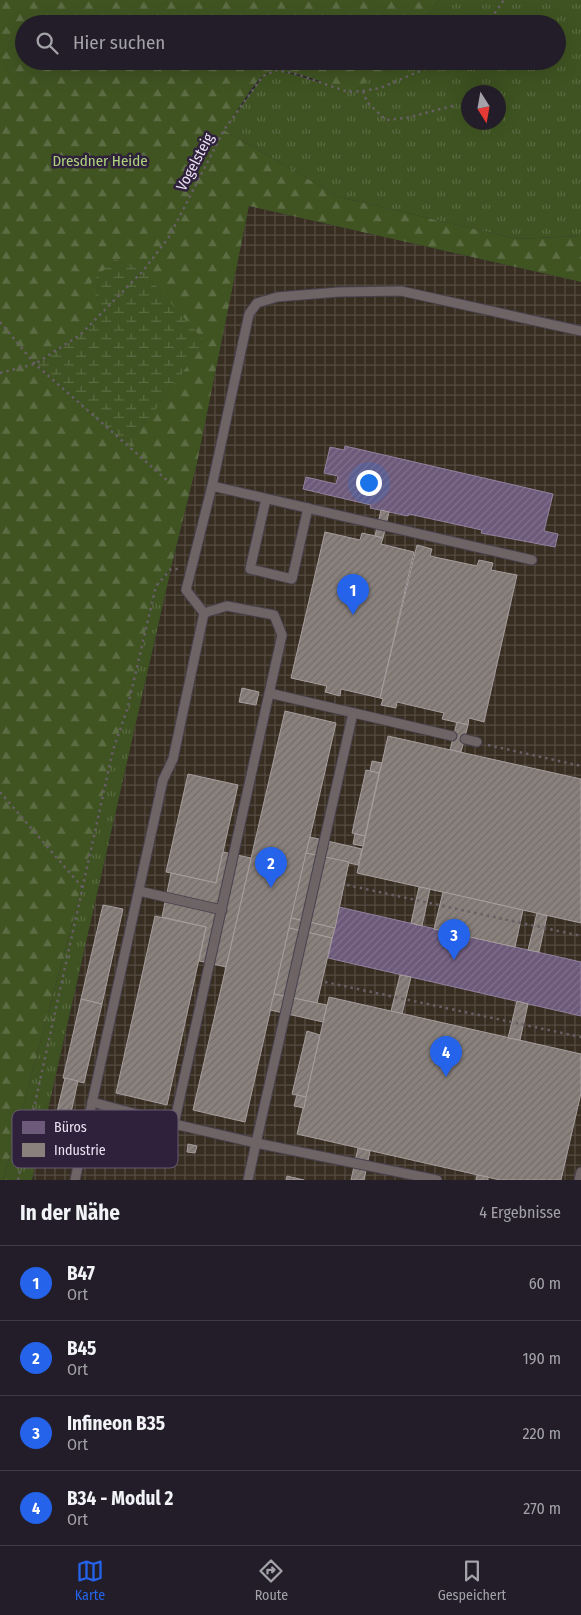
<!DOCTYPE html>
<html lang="de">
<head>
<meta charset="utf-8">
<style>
	:root { --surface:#221d28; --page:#2a2630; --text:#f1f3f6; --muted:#a2a2a8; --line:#3f3b45; --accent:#2563eb }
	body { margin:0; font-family:"Fira Sans Condensed",sans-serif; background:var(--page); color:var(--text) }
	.compass { position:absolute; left:461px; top:85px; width:45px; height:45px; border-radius:50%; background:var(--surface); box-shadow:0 5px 20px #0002; rotate:169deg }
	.you { position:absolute; left:368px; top:482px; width:18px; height:18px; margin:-12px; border:4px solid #fff; border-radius:50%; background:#1a73e8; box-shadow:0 0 0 8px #1a73e833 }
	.badge { display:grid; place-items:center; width:32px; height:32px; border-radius:50%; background:var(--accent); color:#fff; font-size:16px; font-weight:700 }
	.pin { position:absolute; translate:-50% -41px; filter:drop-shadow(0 1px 2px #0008) }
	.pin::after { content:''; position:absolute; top:26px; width:18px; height:15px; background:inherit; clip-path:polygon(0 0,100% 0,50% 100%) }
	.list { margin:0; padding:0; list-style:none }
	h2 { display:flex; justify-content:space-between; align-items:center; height:65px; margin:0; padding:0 20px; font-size:21px }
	h2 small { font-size:16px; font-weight:400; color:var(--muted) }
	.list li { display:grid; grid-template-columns:32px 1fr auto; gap:15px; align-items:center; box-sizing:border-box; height:75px; padding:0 20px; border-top:1px solid var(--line) }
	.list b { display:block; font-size:19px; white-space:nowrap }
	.list p { margin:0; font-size:16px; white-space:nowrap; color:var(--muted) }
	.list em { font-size:16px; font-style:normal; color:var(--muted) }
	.icon { flex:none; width:28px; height:28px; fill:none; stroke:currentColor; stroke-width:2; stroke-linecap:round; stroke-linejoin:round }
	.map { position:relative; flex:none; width:581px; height:1180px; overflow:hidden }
	.search { position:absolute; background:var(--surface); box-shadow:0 5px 20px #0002; left:15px; right:15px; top:15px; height:55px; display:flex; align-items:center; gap:12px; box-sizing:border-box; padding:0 18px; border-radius:28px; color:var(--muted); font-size:19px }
	.sheet { height:365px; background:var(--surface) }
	nav { display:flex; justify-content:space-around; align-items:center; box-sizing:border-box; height:70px; border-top:1px solid var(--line); background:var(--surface); font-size:14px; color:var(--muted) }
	nav a { display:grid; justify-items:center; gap:2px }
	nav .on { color:var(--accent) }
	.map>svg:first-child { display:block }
	.industrial { fill:url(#industrial-grid) }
	.grass { fill:url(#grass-tufts); fill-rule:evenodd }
	.forest { fill:url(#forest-firs); fill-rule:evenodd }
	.wetland { fill:url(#wetland-marsh) }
	.offices { fill:url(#offices-hatch); stroke:#92829e }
	.industry { fill:url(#industry-hatch); stroke:#a79e9f }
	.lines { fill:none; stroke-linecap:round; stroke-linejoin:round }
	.service-casing { stroke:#48424f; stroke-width:11 }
	.path { stroke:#675f64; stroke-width:2.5; stroke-dasharray:2.5 4; stroke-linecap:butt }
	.service { stroke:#6e6365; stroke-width:9 }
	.labels { text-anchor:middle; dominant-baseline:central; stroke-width:5; stroke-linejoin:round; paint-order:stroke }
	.park-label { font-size:15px; fill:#add47d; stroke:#2f213b }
	.street-label { font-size:15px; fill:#eae1f2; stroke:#2f213b }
	.key { fill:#2f213b; stroke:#675b72; stroke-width:1 }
	.key-label { font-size:14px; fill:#eae1f2 }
</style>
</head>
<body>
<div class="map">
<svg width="581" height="1180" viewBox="0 0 581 1180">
	<defs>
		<pattern id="industrial-grid" width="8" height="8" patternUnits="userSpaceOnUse" patternTransform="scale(1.25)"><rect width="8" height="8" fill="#382d21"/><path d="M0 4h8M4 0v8" fill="none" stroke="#554b42"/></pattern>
		<pattern id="grass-tufts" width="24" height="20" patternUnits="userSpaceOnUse" patternTransform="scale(1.25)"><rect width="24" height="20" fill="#3e5321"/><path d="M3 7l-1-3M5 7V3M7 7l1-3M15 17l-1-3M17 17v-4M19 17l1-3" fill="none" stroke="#5a6b42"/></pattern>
		<pattern id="forest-firs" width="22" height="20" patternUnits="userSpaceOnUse" patternTransform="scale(1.25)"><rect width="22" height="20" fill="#405422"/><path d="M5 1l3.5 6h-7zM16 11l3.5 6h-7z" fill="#5c6c43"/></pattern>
		<pattern id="wetland-marsh" width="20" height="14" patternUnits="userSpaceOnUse" patternTransform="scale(1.25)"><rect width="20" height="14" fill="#3e5321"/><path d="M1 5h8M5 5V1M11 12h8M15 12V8" fill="none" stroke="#5a6b42"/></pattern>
		<pattern id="offices-hatch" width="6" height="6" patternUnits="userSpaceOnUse" patternTransform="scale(1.25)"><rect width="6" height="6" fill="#6d597a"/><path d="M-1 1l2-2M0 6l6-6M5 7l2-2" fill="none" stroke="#82718d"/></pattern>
		<pattern id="industry-hatch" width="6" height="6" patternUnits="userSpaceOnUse" patternTransform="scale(1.25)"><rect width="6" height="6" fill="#8a817c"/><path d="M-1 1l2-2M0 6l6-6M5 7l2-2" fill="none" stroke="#726c6a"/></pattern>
	</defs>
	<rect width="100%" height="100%" fill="#2e2735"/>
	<!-- industrial -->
	<polygon class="industrial" points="249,206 581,282 581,1180 32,1180 171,569 197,463"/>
	<!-- grass -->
	<g class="grass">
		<path d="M 439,0 L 581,0 L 581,236 L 516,239 L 339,197 L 224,130 L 263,76 L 277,70 L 320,82 L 384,72 L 392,61 L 557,61 L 557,24 L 422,24 ZM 468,92 L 498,92 L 498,122 L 468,122 Z"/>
		<polygon points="171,569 32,1180 3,1180 82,887 113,750 127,710 156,586"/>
	</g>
	<!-- forest -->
	<path class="forest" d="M 0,0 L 439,0 L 422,24 L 24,24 L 24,61 L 392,61 L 384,72 L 348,92 C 328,85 281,62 263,76 C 251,85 235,117 224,130 L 339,197 L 516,239 L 581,236 L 581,282 L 249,206 L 197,463 L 171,568 L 156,586 L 127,710 L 113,750 L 82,887 L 3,1180 L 0,1180 ZM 103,312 L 128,447 L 35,364 L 80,335 Z"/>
	<!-- wetland -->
	<polygon class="wetland" points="115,259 143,271 205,342 128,447 35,364 80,335 102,312 91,283"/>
	<!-- offices -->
	<g class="offices">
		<polygon points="345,446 553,494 544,531 558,534 555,547 481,533 482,530 409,514 408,516 370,508 371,505 303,489 306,477 336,484 338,476 324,473 330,447 344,450"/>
		<polygon points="339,907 581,962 581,1016 328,958"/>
	</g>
	<!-- industry -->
	<g class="industry">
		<polygon points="381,510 389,512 383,538 375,536"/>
		<polygon points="325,532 360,540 362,533 375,536 383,538 381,544 414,552 380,698 341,689 340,696 325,692 327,686 291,678"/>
		<polygon points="417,545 432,549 430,556 477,566 479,560 493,563 491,570 517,575 484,722 469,718 468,725 442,719 444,713 397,702 396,708 381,705 383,699 380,698"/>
		<polygon points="242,688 259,692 256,705 239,702"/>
		<polygon points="285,711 336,723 245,1122 193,1110"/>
		<polygon points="457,722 468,725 461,752 450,750"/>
		<polygon points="388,736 581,779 581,923 357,873"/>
		<polygon points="372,761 382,763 379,773 370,771"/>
		<polygon points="366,770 379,773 365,836 352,833"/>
		<polygon points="188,774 238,785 216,883 166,872"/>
		<polygon points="355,834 365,836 363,846 353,844"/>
		<polygon points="310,837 362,849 358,865 306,853"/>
		<polygon points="223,852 251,858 226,967 199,961 206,927 162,917 171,873 216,883"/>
		<polygon points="306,853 349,862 335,928 291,918"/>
		<polygon points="419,887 430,889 422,926 411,923"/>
		<polygon points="443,892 523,910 515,947 434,929"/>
		<polygon points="103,905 123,909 102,1004 81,999"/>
		<polygon points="537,913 547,916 539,952 528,950"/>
		<polygon points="155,916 206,927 167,1105 116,1093"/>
		<polygon points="291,918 335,928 332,938 289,928"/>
		<polygon points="289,928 332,938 317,1003 274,994"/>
		<polygon points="400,975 411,977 402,1014 391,1011"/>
		<polygon points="274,994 327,1005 323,1022 270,1010"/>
		<polygon points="329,997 581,1054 581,1093 561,1180 500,1180 297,1134"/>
		<polygon points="81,999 102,1004 84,1083 63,1078"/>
		<polygon points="517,1001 528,1004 520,1040 508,1038"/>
		<polygon points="307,1031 320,1035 306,1097 292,1094"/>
		<polygon points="65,1078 78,1081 65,1140 51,1137"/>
		<polygon points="297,1095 306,1097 304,1108 294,1106"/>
		<polygon points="188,1144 197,1146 195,1153 187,1152"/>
		<polygon points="358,1148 370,1151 364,1180 351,1180"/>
		<polygon points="477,1175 488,1177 488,1180 476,1180"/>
		<polygon points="287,1176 304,1180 286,1180"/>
	</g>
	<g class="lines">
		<!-- service casing -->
		<g class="service-casing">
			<g id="service">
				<polyline points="212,486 532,560"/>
				<polyline points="266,499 250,569 292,579 308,508"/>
				<polyline points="269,693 452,736"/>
				<polyline points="465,739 477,742"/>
				<polyline points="139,891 222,910"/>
				<polyline points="92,1102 174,1124 282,635 274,615 227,606 204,613"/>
				<polyline points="174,1124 256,1143 353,713"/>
				<polyline points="75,1180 163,780 173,759 204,613 186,590 212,486 249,314 257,303 277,297 339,292 401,291 581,331"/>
				<polyline points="248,1180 256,1143 437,1180"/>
				<polyline points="579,1180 581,1172"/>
			</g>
		</g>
		<!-- path -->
		<g class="path">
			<polyline points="487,24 504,0"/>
			<polyline points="363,91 367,102 386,120 406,118 456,105"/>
			<polyline points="0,322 35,364 169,482"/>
			<polyline points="0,373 35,364 80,335 143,271 169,237 224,130 263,76 277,70 296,74 348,92 363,91 380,88 444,61"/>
			<polyline points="488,745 581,766"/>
			<polyline points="0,792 82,887"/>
			<polyline points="347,885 581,936"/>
			<polyline points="325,982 581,1037"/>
			<polyline points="18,1180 113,750 127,710 156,586 171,569 179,569"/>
		</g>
		<!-- service -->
		<use href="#service" class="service"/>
	</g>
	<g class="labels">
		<!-- park labels -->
		<g class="park-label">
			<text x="100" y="161">Dresdner Heide</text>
		</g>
		<!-- street labels -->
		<g class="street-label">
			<text transform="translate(195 162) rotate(-62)">Vogelsteig</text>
		</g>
	</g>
	<!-- legend -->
	<rect x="12" y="1110" width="166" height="58" rx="8" class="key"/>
	<rect x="22" y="1121" width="23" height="13" fill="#6d597a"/>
	<rect x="22" y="1143" width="23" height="14" fill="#8a817c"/>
	<g class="key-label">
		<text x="54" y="1132">Büros</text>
		<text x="54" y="1155">Industrie</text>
	</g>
</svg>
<svg class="compass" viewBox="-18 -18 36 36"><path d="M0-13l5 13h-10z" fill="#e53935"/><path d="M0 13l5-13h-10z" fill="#a2a2a8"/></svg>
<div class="you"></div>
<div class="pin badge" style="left:353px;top:615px">1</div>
<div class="pin badge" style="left:271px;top:888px">2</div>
<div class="pin badge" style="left:454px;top:960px">3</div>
<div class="pin badge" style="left:446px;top:1077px">4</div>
<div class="search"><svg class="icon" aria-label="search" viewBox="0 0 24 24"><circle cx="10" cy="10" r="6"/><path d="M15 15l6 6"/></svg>Hier suchen</div>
</div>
<section class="sheet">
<h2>In der Nähe<small>4 Ergebnisse</small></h2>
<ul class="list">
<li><span class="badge">1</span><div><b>B47</b><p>Ort</p></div><em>60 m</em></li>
<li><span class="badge">2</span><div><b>B45</b><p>Ort</p></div><em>190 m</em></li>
<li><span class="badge">3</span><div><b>Infineon B35</b><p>Ort</p></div><em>220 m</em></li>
<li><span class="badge">4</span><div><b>B34 - Modul 2</b><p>Ort</p></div><em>270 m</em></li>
</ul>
</section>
<nav>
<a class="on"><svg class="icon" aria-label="map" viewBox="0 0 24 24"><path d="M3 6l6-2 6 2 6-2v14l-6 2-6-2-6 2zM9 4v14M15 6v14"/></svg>Karte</a>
<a><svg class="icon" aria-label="directions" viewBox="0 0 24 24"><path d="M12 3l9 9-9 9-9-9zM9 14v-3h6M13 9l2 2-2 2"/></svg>Route</a>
<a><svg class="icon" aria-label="saved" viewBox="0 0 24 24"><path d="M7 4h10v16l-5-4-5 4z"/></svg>Gespeichert</a>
</nav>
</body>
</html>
